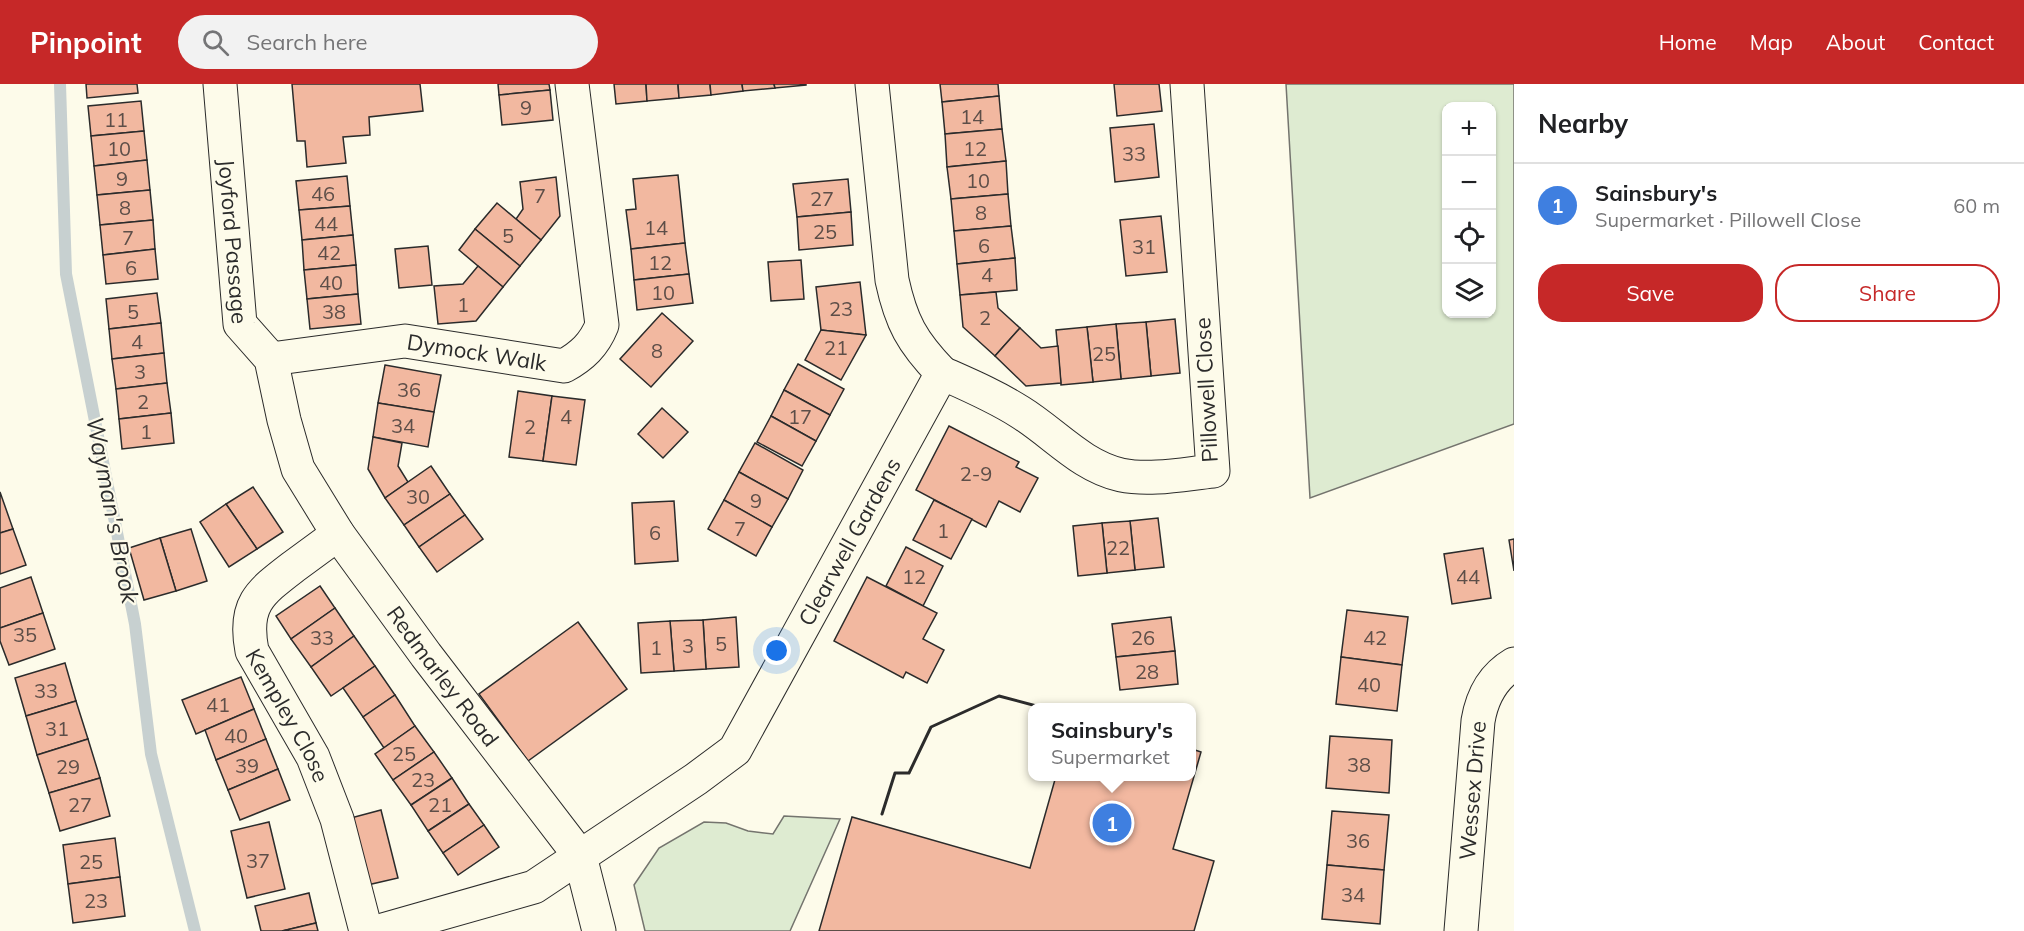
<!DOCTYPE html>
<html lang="en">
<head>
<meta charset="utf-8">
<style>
	:root { --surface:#fff; --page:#f2f2f2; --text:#202124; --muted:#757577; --line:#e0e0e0; --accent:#c62828 }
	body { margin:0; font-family:Mulish,sans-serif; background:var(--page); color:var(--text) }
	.controls { position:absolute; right:18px; top:18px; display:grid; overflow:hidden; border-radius:12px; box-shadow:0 2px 4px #0004 }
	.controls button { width:54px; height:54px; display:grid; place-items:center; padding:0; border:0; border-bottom:2px solid var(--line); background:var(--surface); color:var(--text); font:30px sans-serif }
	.you { position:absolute; left:777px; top:567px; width:21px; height:21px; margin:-15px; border:4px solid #fff; border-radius:50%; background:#1a73e8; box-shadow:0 0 0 9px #1a73e833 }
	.badge { display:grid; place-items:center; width:39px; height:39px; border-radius:50%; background:var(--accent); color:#fff; font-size:20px; font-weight:700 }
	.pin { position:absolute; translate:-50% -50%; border:3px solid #fff; box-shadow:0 2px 6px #0006 }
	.popup { position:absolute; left:1028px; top:619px; width:168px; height:78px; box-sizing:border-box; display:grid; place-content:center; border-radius:12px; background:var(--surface); filter:drop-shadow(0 2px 4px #0005); font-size:20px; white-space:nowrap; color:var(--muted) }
	.popup b { font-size:22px; color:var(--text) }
	.popup::after { content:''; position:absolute; left:50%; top:100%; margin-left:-12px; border:12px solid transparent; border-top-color:var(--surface) }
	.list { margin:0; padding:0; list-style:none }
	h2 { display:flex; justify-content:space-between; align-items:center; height:78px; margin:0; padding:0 24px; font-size:26px }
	h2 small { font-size:20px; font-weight:400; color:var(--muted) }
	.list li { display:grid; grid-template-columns:39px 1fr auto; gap:18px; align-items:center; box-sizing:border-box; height:84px; padding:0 24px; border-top:2px solid var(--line) }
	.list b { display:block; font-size:22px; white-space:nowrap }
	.list p { margin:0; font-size:20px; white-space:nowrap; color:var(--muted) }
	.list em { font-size:20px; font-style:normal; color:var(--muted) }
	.actions { display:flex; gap:12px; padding:18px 24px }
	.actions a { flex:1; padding:14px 0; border:2px solid var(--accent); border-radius:24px; text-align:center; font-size:21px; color:var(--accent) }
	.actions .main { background:var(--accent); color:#fff }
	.icon { flex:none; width:33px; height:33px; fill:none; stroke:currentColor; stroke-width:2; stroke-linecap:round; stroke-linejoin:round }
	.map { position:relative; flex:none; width:1514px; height:847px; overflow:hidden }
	header { display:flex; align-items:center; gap:36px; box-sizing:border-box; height:84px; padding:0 30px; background:var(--accent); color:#fff }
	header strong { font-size:28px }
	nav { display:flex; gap:33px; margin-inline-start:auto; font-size:21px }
	.search { width:420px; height:54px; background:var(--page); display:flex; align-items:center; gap:15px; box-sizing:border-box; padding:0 21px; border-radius:33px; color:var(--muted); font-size:22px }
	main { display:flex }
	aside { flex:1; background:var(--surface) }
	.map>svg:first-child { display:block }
	.green { fill:#deebd1; stroke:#74746e; stroke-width:1.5; fill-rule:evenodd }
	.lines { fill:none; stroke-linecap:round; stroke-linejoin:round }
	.stream { stroke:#c7d0d0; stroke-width:12 }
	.building { fill:#f2b8a0; stroke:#2b2b2b; stroke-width:1.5 }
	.street-casing { stroke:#2b2b2b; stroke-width:35 }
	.street { stroke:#fdfbea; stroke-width:33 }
	.wall { stroke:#2b2b2b; stroke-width:3 }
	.labels { text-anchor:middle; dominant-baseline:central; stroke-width:4.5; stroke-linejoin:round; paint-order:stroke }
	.number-label { font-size:20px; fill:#5d4e48 }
	.street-label { font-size:22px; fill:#2b2b2b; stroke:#fdfbea }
	.water-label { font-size:24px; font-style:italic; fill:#2b2b2b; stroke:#fdfbea }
</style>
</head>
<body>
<header>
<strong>Pinpoint</strong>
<div class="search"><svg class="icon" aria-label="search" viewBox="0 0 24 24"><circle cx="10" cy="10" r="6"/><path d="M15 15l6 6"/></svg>Search here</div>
<nav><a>Home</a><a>Map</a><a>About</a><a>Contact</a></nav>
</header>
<main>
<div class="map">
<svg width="1514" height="847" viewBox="0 0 1514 847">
	<rect width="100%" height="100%" fill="#fdfbea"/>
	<!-- green -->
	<g class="green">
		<path d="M 1286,0 L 1514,0 L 1514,340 L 1310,414 ZM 1446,22 L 1492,22 L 1492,230 L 1446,230 Z"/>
		<polygon points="784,732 840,735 790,847 645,847 634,801 659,764 704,738 726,739 748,747 773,750"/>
	</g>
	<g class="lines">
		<!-- stream -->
		<polyline class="stream" points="60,0 66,190 135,540 151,670 195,847"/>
	</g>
	<!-- building -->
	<g class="building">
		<polygon points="86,0 137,0 138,9 87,14"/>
		<polygon points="292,0 420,0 423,27 369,33 370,51 343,53 346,79 307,83 305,57 297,57"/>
		<polygon points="498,0 549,0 550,6 499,11"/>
		<polygon points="614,0 646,0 647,17 616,20"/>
		<polygon points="646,0 678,0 679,14 647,17"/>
		<polygon points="678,0 710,0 711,11 679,14"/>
		<polygon points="710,0 742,0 743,7 711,11"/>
		<polygon points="742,0 774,0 775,4 743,7"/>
		<polygon points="774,0 806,0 806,1 775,4"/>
		<polygon points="940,0 998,0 999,12 942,18"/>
		<polygon points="1114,0 1159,0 1162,27 1117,32"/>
		<polygon points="550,6 553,36 502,41 499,11"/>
		<polygon points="999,12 1002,45 945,50 942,18"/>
		<polygon points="141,17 144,47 91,52 88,22"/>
		<polygon points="1154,40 1159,93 1115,98 1110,44"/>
		<polygon points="1002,45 1006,77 947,83 945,50"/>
		<polygon points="144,47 147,76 94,82 91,52"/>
		<polygon points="147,76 150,106 97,111 94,82"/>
		<polygon points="1006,77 1008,110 951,115 947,83"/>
		<polygon points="678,91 685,159 631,165 626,126 636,125 633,95"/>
		<polygon points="347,92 350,122 299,126 296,97"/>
		<polygon points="556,93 560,132 541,156 516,135 523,125 520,98"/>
		<polygon points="848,95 851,128 797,133 793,100"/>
		<polygon points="150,106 153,136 100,141 97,111"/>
		<polygon points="1008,110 1011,142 954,147 951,115"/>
		<polygon points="497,119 541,156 520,182 475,145"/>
		<polygon points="350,122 353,151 302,156 299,126"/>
		<polygon points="851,128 853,161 799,166 797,133"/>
		<polygon points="1161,132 1167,188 1126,192 1120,136"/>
		<polygon points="153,136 155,165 103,171 100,141"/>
		<polygon points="1011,142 1015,174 957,180 954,147"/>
		<polygon points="475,145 520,182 503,203 459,166"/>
		<polygon points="353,151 356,181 304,186 302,156"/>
		<polygon points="685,159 689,190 634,196 631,165"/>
		<polygon points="428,162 432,201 399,204 395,165"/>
		<polygon points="155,165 158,195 106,200 103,171"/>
		<polygon points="1015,174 1017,206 960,211 957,180"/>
		<polygon points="801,176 804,215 771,217 768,178"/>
		<polygon points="356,181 358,210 307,215 304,186"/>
		<polygon points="478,182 503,203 476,237 438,240 434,202 463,200"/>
		<polygon points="689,190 693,219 637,226 634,196"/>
		<polygon points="860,198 866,251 821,246 816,203"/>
		<polygon points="996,208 998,224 1020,244 995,272 963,243 960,211"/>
		<polygon points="157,209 161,239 109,245 106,215"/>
		<polygon points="358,210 361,240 310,245 307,215"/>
		<polygon points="662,229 693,257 651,303 620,275"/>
		<polygon points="1175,235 1180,289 1151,292 1146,238"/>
		<polygon points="1146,238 1151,292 1121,295 1116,240"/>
		<polygon points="161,239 164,269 112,275 109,245"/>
		<polygon points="1116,240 1121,295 1093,298 1087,243"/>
		<polygon points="1087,243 1093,298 1061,301 1056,246"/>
		<polygon points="1020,244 1041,264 1058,262 1061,299 1026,302 995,272"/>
		<polygon points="821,246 866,251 841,296 805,276"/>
		<polygon points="164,269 167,299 116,305 112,275"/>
		<polygon points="798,280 844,305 830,331 784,306"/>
		<polygon points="385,281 441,291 434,328 378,319"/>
		<polygon points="167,299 171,329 119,335 116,305"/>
		<polygon points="784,306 830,331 816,357 771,332"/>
		<polygon points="518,307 552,312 543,377 509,373"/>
		<polygon points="552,312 585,316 576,381 543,377"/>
		<polygon points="378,319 434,328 428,363 373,353"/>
		<polygon points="662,324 688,348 663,374 638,350"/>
		<polygon points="171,329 174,359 122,365 119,335"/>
		<polygon points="771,332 816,357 802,382 757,358"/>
		<polygon points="949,342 1019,378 1016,383 1038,394 1020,428 999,417 986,443 916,406"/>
		<polygon points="373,353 402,359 398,382 408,398 385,414 368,385"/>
		<polygon points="755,359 803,386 788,415 739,388"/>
		<polygon points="431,382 450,410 404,441 385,414"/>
		<polygon points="739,388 788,415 772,443 724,416"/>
		<polygon points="253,403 283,448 257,465 226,420"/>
		<polygon points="0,408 13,445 0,449"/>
		<polygon points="450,410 465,431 419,463 404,441"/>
		<polygon points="724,416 772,443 756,472 708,445"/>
		<polygon points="934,416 972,435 951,475 913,456"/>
		<polygon points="674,417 678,477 635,480 632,419"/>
		<polygon points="226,420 257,465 229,483 200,438"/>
		<polygon points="465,431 483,455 437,488 419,463"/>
		<polygon points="1158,434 1164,483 1135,486 1130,437"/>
		<polygon points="1130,437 1135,486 1107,489 1102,439"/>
		<polygon points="1102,439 1107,489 1078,492 1073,442"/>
		<polygon points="13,445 26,481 0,490 0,449"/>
		<polygon points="191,445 207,497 176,507 160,454"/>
		<polygon points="160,454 176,507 144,516 129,464"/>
		<polygon points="1514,455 1514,487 1509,456"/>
		<polygon points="906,463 943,482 923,522 886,502"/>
		<polygon points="1483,464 1491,514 1452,520 1444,470"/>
		<polygon points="31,493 43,529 0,544 0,504"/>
		<polygon points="867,493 937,529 923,555 944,566 927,599 906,588 903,594 834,557"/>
		<polygon points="320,502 335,524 291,555 276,532"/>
		<polygon points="335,524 354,552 311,583 291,555"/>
		<polygon points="1347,526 1408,533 1402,581 1341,573"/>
		<polygon points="43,529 55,565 9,581 0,557 0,544"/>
		<polygon points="736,533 739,583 706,585 703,536"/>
		<polygon points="1171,533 1175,567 1116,573 1112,540"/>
		<polygon points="703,536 706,585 674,587 670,537"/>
		<polygon points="670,537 674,587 641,589 638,539"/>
		<polygon points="578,538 627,605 528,677 479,610"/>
		<polygon points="354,552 375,582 331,612 311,583"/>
		<polygon points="1175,567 1178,600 1120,606 1116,573"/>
		<polygon points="1341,573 1402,581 1397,627 1336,620"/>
		<polygon points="65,579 76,617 26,632 15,594"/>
		<polygon points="375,582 395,611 363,633 343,604"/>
		<polygon points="241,593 254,625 196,650 182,616"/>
		<polygon points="395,611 415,642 384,664 363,633"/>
		<polygon points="76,617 88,655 37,671 26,632"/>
		<polygon points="254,625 266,655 216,676 205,646"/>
		<polygon points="415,642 434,668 393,696 375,670"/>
		<polygon points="1330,652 1392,656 1389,709 1326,704"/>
		<polygon points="88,655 100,694 49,709 37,671"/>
		<polygon points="266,655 278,685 228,706 216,676"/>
		<polygon points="1192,665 1201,668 1173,765 1214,777 1194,847 819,847 852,733 1030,784 1056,692 1192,692"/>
		<polygon points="434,668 452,694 411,721 393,696"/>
		<polygon points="278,685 290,716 240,736 228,706"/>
		<polygon points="100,694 110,732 60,747 49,709"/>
		<polygon points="452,694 469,720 428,747 411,721"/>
		<polygon points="469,720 484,741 443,769 428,747"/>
		<polygon points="381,726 398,794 363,802 347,735"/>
		<polygon points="1332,727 1389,731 1384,786 1327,781"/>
		<polygon points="269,738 285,805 247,814 231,747"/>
		<polygon points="484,741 499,763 458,791 443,769"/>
		<polygon points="115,754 120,793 68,800 63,761"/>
		<polygon points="1327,781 1384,786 1380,840 1322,835"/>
		<polygon points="120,793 125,832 73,839 68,800"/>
		<polygon points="309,809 316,839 282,847 261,847 255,822"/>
		<polygon points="316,839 318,847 282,847"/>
	</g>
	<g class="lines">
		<!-- street casing -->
		<g class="street-casing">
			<g id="street">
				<path id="s1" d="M 220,0 L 240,240 L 271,275 L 284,336 L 298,385 L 338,450 L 426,571 L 580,772 L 599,847"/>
				<path id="s2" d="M 271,275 L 405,257 L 564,282 C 582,272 594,261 602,241 L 572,0"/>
				<path d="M 942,289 C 969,301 995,312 1020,328 C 1054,349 1081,382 1121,391 C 1150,397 1184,390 1213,387 L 1187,0"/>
				<path id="s3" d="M 338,450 C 323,461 308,472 293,483 C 259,509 243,521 252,567 L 313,673 L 337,735 L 366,847"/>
				<path id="s4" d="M 379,847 L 534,803 L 696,695 L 735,666 L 942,289 C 912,258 901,238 892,196 L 872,0"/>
				<path id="s5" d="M 1461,847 L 1478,637 C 1482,613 1492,593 1514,580"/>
			</g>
		</g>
		<!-- street -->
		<use href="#street" class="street"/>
		<!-- wall -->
		<polyline class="wall" points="882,730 895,689 909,689 931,643 999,612 1044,624"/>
	</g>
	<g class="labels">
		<!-- number labels -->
		<g class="number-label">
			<text x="526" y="23">9</text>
			<text x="972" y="32">14</text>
			<text x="116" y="35">11</text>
			<text x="119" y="64">10</text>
			<text x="975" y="64">12</text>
			<text x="1134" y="69">33</text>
			<text x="122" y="94">9</text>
			<text x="978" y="96">10</text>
			<text x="323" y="109">46</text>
			<text x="540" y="111">7</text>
			<text x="822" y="114">27</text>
			<text x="125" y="123">8</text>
			<text x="981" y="128">8</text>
			<text x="326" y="139">44</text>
			<text x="656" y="143">14</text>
			<text x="825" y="147">25</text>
			<text x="508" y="151">5</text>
			<text x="128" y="153">7</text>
			<text x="984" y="161">6</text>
			<text x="1144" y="162">31</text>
			<text x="329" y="168">42</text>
			<text x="660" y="178">12</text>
			<text x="131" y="183">6</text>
			<text x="987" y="190">4</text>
			<text x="331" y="198">40</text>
			<text x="663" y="208">10</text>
			<text x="463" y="220">1</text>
			<text x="841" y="224">23</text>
			<text x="133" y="227">5</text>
			<text x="334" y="227">38</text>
			<text x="985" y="233">2</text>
			<text x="137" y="257">4</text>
			<text x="836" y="263">21</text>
			<text x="657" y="266">8</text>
			<text x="1104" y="269">25</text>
			<text x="140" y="287">3</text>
			<text x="409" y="305">36</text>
			<text x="143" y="317">2</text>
			<text x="566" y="332">4</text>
			<text x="800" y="332">17</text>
			<text x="403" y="341">34</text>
			<text x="530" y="342">2</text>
			<text x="146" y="347">1</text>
			<text x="976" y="389">2-9</text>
			<text x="418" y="412">30</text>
			<text x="756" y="416">9</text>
			<text x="740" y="444">7</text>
			<text x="943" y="446">1</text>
			<text x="655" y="448">6</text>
			<text x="1118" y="463">22</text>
			<text x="914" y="492">12</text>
			<text x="1468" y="492">44</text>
			<text x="25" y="550">35</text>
			<text x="322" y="553">33</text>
			<text x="1143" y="553">26</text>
			<text x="1375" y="553">42</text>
			<text x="721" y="559">5</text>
			<text x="688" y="561">3</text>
			<text x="656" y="563">1</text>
			<text x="1147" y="587">28</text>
			<text x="1369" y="600">40</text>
			<text x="46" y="606">33</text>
			<text x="218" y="620">41</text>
			<text x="57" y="644">31</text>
			<text x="236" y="651">40</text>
			<text x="404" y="669">25</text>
			<text x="1359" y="680">38</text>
			<text x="247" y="681">39</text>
			<text x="68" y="682">29</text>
			<text x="423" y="695">23</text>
			<text x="80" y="720">27</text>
			<text x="440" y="720">21</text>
			<text x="1358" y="756">36</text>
			<text x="258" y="776">37</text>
			<text x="91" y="777">25</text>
			<text x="1353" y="810">34</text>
			<text x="96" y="816">23</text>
		</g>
		<!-- street labels -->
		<g class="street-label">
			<text stroke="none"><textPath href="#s1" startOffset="158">Joyford Passage</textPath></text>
			<text stroke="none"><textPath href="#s2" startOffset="208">Dymock Walk</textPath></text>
			<text transform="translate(1206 306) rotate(-93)">Pillowell Close</text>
			<text stroke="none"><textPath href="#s4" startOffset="642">Clearwell Gardens</textPath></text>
			<text stroke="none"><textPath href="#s1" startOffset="654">Redmarley Road</textPath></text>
			<text stroke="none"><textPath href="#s3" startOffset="231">Kempley Close</textPath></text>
			<text stroke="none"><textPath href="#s5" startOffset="141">Wessex Drive</textPath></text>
		</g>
		<!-- water labels -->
		<g class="water-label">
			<text transform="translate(113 426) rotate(79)">Wayman's Brook</text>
		</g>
	</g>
</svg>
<div class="controls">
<button>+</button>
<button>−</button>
<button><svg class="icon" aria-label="locate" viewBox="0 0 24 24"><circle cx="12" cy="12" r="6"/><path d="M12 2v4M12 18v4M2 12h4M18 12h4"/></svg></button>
<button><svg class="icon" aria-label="layers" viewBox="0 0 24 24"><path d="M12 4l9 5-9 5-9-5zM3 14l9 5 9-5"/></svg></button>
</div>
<div class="you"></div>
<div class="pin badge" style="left:1112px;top:739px;background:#3f7fe0">1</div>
<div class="popup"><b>Sainsbury's</b>Supermarket</div>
</div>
<aside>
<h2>Nearby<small></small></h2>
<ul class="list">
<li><span class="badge" style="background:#3f7fe0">1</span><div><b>Sainsbury's</b><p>Supermarket · Pillowell Close</p></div><em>60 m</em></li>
</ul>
<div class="actions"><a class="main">Save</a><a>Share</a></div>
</aside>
</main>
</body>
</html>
